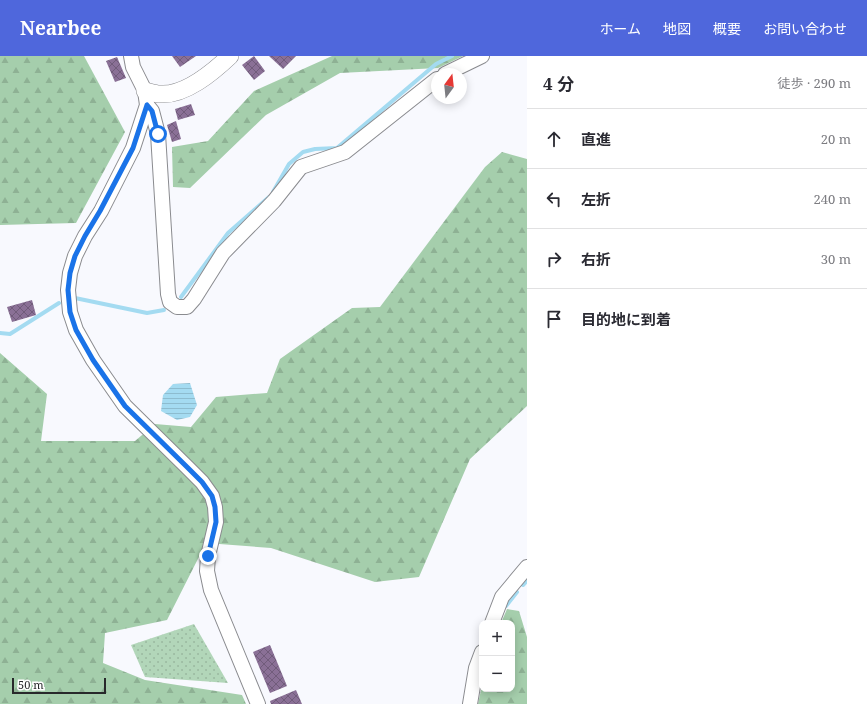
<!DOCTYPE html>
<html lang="ja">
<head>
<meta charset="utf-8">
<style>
	:root { --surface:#fff; --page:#f7f7f7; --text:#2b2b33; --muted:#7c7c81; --line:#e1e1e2; --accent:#4f67dc }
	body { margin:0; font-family:"Noto Serif","Noto Sans JP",serif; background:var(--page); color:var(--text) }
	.controls { position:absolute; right:12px; bottom:12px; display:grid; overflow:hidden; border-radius:8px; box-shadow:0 2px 10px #0003 }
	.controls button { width:36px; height:36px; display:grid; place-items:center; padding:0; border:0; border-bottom:1px solid var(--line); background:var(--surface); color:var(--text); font:20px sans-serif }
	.compass { position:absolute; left:431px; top:12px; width:36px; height:36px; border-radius:50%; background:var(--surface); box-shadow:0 2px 10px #0003; rotate:15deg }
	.scale { position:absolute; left:12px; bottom:10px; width:94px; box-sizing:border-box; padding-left:4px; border:2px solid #28292b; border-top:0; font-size:11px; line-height:14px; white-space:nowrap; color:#28292b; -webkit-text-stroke:3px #fff; paint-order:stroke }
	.stop { position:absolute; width:12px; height:12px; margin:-9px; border:3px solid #1a73e8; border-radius:50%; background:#fff }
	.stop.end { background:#1a73e8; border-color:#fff; box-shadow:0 1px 4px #0008 }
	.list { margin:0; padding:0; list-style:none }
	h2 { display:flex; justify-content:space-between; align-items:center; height:52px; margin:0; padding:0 16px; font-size:17px }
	h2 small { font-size:13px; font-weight:400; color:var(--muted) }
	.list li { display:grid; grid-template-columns:26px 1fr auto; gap:12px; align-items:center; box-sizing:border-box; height:60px; padding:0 16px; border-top:1px solid var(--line) }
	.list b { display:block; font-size:15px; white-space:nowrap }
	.list em { font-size:13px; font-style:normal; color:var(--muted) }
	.icon { flex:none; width:22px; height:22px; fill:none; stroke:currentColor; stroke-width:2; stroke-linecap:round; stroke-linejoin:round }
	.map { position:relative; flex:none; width:527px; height:648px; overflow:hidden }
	header { display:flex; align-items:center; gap:24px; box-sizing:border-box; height:56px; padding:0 20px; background:var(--accent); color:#fff }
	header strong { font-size:19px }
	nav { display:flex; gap:22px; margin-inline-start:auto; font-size:14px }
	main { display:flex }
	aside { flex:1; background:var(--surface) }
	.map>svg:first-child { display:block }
	.grass { fill:url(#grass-dots) }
	.forest { fill:url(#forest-firs) }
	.water { fill:url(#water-rules) }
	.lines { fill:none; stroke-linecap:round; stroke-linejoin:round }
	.stream { stroke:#a4dbf1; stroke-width:4 }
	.building { fill:url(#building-cross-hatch) }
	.minor-casing { stroke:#8a8b8f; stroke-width:16 }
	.tertiary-casing { stroke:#8a8b8f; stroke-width:18 }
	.minor { stroke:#fff; stroke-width:14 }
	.tertiary { stroke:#fff; stroke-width:17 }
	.route { stroke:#1a73e8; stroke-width:5 }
</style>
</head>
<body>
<header>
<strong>Nearbee</strong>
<nav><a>ホーム</a><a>地図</a><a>概要</a><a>お問い合わせ</a></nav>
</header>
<main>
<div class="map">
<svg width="527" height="648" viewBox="0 0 527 648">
	<defs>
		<pattern id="grass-dots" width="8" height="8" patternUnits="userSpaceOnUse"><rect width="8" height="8" fill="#b2d6b9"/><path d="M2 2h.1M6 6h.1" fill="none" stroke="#99b89f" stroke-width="1.8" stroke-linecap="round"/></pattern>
		<pattern id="forest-firs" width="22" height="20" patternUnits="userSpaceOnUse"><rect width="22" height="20" fill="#a5ceac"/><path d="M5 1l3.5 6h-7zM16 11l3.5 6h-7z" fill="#8eb194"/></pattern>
		<pattern id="water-rules" width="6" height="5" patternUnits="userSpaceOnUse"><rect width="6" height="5" fill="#a4dbf1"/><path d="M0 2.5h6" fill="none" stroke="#8dbccf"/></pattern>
		<pattern id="building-cross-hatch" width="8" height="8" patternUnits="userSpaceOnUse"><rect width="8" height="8" fill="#8a7096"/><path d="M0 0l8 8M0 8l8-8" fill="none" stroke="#715c7b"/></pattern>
	</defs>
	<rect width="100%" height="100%" fill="#f8f9fe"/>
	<!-- grass -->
	<polygon class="grass" points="194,568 228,627 145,621 131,589"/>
	<!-- forest -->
	<g class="forest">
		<polygon points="0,0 84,0 125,76 76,167 0,169"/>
		<polygon points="332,0 463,0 438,12 340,17 266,59 190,132 173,131 172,91 208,85 254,35"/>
		<polygon points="502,96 527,103 527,350 470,403 419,521 375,526 271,492 206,487 167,564 105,577 103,607 145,624 242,639 246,648 0,648 0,297 47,338 41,385 135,385 155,368 191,371 216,341 267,337 280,303 352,252 380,251 485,111"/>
		<polygon points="507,553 519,555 527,581 527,648 478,648 482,629 482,633 512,633 512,567 501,567"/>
	</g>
	<!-- water -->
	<polygon class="water" points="190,327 197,349 190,361 177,364 161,355 163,339 173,328"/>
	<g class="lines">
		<!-- stream -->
		<g class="stream">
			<polyline points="273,136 289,108 303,96 315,93 337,92 436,8 452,0"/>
			<polyline points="181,241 228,177 269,141"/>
			<polyline points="75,242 147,257 164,254"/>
			<polyline points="0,277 10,278 59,247"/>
			<polyline points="523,529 527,525"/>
			<polyline points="506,550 517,536"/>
		</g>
	</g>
	<!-- building -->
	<g class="building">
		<polygon points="172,0 196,0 180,11"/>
		<polygon points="254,0 265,15 254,24 242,9"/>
		<polygon points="269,0 296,0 283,13"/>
		<polygon points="117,1 126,22 115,26 106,5"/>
		<polygon points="191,48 195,59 178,64 175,53"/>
		<polygon points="176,65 181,83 172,86 167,69"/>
		<polygon points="32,244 36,259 12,266 7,251"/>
		<polygon points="270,589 287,630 270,637 253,596"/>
		<polygon points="296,634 302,648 271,648 270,645"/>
	</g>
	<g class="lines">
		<!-- minor casing -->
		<g class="minor-casing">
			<g id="minor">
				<polyline points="131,0 133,11 145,35 147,49 133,92 101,155 85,180 75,200 70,217 68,234 70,256 76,274 93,304 125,350 187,411 202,426 212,440 215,451 216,466 208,500 207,515 211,534 258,648"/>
				<polyline points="445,18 482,0"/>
				<polyline points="147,49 152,55 158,78 168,238 170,246 177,251 187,251 194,243 223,197 274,145 301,111 345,96 437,23"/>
				<polyline points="492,567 502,541 527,511"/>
				<polyline points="470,648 476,612 482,596"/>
			</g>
		</g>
		<!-- tertiary casing -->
		<g class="tertiary-casing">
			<path id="tertiary" d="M 145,35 C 150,36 155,38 160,38 C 185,40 213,16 230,0"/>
		</g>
		<!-- minor -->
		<use href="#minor" class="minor"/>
		<!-- tertiary -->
		<use href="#tertiary" class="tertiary"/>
	</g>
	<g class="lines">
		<!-- route -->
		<polyline class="route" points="158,78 152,55 147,49 133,92 100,155 85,180 75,200 70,217 68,234 70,256 76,274 93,304 125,350 187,411 202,426 212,440 215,451 216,466 208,500"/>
	</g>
</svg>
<div class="controls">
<button>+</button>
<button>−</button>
</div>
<svg class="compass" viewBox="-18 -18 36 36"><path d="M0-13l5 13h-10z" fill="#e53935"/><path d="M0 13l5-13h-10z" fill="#7c7c81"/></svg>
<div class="scale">50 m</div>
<div class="stop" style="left:158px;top:78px"></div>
<div class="stop end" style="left:208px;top:500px"></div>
</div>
<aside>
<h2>4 分<small>徒歩 · 290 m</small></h2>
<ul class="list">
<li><svg class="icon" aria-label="ahead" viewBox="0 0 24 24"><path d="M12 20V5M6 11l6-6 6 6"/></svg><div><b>直進</b></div><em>20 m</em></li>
<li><svg class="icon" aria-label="left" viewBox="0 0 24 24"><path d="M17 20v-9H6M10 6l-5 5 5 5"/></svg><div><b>左折</b></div><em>240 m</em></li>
<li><svg class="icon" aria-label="right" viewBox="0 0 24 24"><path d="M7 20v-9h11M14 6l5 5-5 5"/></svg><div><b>右折</b></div><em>30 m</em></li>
<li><svg class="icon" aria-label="arrive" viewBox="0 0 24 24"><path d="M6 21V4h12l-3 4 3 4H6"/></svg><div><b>目的地に到着</b></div></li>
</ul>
</aside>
</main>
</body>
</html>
